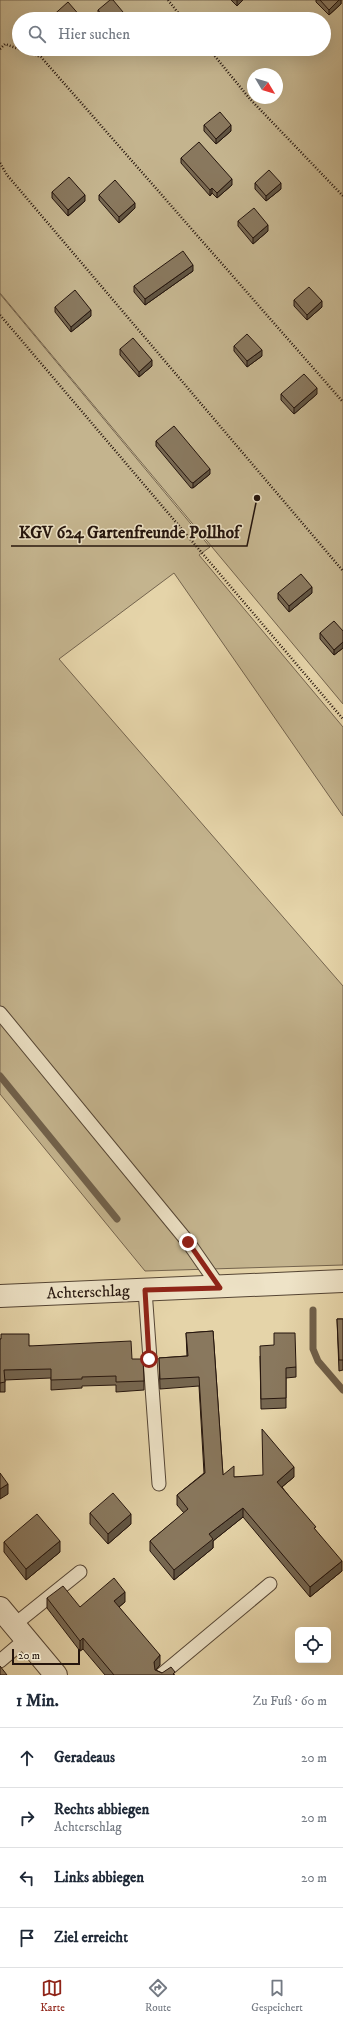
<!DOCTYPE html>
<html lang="de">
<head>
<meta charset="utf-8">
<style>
	:root { --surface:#fff; --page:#f6f6f7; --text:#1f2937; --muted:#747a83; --line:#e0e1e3; --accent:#8f2418 }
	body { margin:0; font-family:"IM FELL DW Pica",serif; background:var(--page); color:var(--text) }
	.controls { position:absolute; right:12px; bottom:12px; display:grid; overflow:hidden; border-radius:6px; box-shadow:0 4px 16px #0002 }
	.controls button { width:36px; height:36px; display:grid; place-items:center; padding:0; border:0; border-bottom:1px solid var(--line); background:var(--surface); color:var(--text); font:20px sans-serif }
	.compass { position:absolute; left:247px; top:68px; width:36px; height:36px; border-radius:50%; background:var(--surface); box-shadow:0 4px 16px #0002; rotate:128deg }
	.scale { position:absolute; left:12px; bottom:10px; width:68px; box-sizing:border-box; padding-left:4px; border:2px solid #25150d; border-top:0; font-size:11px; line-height:14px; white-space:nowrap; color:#25150d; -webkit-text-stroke:3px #eee3c7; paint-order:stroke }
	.stop { position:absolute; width:12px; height:12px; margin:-9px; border:3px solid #8f2418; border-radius:50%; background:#fff }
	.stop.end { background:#8f2418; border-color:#fff; box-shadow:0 1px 4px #0008 }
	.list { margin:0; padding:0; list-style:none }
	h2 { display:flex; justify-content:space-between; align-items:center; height:52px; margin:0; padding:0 16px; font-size:17px }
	h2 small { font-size:13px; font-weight:400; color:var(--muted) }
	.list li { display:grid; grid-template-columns:26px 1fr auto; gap:12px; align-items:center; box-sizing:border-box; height:60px; padding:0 16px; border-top:1px solid var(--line) }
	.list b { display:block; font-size:15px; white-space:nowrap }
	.list p { margin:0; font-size:13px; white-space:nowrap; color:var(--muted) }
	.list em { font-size:13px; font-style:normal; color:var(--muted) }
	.icon { flex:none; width:22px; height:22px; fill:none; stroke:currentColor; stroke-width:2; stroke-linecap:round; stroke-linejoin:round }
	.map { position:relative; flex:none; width:343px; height:1675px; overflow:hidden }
	.search { position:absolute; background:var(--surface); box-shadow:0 4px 16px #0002; left:12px; right:12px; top:12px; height:44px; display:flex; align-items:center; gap:10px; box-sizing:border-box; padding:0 14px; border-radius:22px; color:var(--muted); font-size:15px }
	.sheet { height:292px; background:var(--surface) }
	nav { display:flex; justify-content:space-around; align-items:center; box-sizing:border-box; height:56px; border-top:1px solid var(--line); background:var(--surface); font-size:11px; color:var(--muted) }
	nav a { display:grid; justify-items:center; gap:2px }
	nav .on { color:var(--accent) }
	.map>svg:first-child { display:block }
	.green { fill:#c4b48e; stroke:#74644e; fill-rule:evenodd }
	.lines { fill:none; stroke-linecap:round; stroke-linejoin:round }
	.stream { stroke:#71614b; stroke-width:7 }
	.lane-casing { stroke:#554534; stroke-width:15 }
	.street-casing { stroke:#554534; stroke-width:24 }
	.path { stroke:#25150d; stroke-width:2.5; stroke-dasharray:1 2; stroke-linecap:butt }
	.lane { stroke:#eee3c7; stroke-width:13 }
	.street { stroke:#eee3c7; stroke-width:22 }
	.wall { fill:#766751; stroke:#25150d }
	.shaded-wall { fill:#605442; stroke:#25150d }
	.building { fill:#89785e; stroke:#25150d }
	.route { stroke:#8f2418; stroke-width:5 }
	.labels { text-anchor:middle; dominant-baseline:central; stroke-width:3; stroke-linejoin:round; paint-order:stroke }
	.street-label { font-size:16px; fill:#25150d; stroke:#eee3c7 }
	.leader { fill:none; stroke:#25150d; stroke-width:1.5 }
	.callout-dot { fill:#25150d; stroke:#eee3c7; stroke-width:1.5 }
	.callout-label { font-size:17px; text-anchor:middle; font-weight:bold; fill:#25150d; stroke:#eee3c7; stroke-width:3; stroke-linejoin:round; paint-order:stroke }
</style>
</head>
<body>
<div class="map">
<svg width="343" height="1675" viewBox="0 0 343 1675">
	<rect width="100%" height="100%" fill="#e5d4a9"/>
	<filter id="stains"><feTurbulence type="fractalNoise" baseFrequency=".005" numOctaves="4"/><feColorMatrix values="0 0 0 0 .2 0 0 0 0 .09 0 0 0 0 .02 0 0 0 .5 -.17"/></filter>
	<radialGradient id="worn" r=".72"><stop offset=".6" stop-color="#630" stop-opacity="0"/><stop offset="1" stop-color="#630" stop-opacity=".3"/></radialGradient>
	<!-- green -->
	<g class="green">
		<path d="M 0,0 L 343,0 L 343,704 L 0,293 ZM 19,19 L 324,19 L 324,49 L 19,49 ZM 253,74 L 277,74 L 277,98 L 253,98 Z"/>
		<polygon points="0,294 210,547 199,555 343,727 343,816 174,573 59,659 343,986 343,1265 145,1271 0,1094"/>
	</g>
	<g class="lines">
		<!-- stream -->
		<g class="stream">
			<polyline points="0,1076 117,1219"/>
			<polyline points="313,1310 313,1349 318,1361 343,1390"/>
		</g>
		<!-- lane casing -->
		<g class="lane-casing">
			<g id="lane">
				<polyline points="0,1013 188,1242 220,1288"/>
				<polyline points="145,1290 159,1484"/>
				<polyline points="14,1625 80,1572"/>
				<polyline points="0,1661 26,1639"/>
				<polyline points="161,1675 270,1584"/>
			</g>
		</g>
		<!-- street casing -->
		<g class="street-casing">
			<g id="street">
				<polyline points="0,1296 343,1281"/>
				<polyline points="0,1608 56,1675"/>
			</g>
		</g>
		<!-- path -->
		<g class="path">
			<polyline points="168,0 183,19"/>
			<polyline points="0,49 5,44 41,57 343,402"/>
			<polyline points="209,49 250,99 343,196"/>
			<polyline points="0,163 7,175 343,571"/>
			<polyline points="0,315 343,719"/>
		</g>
		<!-- lane -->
		<use href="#lane" class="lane"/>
		<!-- street -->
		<use href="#street" class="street"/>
	</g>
	<!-- wall -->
	<g class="wall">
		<polygon points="231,0 243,0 237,6"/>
		<polygon points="316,0 341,0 341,4 329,15 316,2"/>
		<polygon points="98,10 123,18 122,19 101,19 98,16"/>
		<polygon points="204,125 231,131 216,144 204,131"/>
		<polygon points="181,158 232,185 217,198 212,193 210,196 181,163"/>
		<polygon points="255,183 281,189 266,201 255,189"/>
		<polygon points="52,192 85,201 68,216 52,198"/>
		<polygon points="99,195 135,208 119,223 99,200"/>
		<polygon points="238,221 268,231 253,244 238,226"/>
		<polygon points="193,271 145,305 134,292 134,286"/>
		<polygon points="294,300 322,307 307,320 294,306"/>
		<polygon points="55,307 91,316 71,332 55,312"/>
		<polygon points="234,346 262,356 247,367 234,351"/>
		<polygon points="120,349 152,366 139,377 120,355"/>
		<polygon points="281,394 317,394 294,414 281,400"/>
		<polygon points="156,441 210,474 193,488 191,488 156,446"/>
		<polygon points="278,593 312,593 289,612 278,599"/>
		<polygon points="343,631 343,648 334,655 320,639 320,633"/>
		<polygon points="337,1319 343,1319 343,1370 339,1371"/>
		<polygon points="213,1331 223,1475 234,1477 294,1477 282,1487 316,1531 342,1571 310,1597 243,1517 213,1541 213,1548 174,1580 150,1551 150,1541 184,1513 177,1505 177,1495 204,1473 199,1386 160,1389 159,1358 187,1356 186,1333"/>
		<polygon points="0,1339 29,1346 132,1359 144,1381 144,1390 116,1392 116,1385 82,1386 82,1388 51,1390 51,1378 5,1380 5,1392 0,1392"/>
		<polygon points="260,1356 296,1367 296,1377 286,1378 286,1408 261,1409"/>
		<polygon points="90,1513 131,1524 108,1544 90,1524"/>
		<polygon points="4,1542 60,1552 26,1580 4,1552"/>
		<polygon points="47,1598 80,1607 125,1602 119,1607 160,1665 156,1670 162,1673 175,1675 105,1675 83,1649 80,1651 47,1608"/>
	</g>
	<!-- shaded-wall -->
	<g class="shaded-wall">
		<polygon points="237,0 243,0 237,6"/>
		<polygon points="339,0 341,0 341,4 329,15 329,10"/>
		<polygon points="123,12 123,18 122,19 115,19"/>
		<polygon points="231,125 231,131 216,144 216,139"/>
		<polygon points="232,179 232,185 217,198 217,193"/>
		<polygon points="281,183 281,189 266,201 266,196"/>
		<polygon points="212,188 212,193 210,196 210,190"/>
		<polygon points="85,195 85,201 68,216 68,210"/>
		<polygon points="135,203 135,208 119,223 119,217"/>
		<polygon points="268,225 268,231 253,244 253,238"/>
		<polygon points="193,265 193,271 145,305 145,299"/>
		<polygon points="322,301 322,307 307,320 307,315"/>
		<polygon points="91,310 91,316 71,332 71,327"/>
		<polygon points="262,350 262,356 247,367 247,361"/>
		<polygon points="152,360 152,366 139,377 139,372"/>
		<polygon points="317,388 317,394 294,414 294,408"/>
		<polygon points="210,469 210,474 193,488 193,483"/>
		<polygon points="312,587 312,593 289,612 289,606"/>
		<polygon points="343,642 343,648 334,655 334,650"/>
		<polygon points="294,1467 294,1477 277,1491 277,1482"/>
		<polygon points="8,1484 8,1494 0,1499 0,1489"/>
		<polygon points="243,1508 243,1517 213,1541 213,1548 174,1580 174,1570 209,1534"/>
		<polygon points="131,1514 131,1524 108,1544 108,1534"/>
		<polygon points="60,1541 60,1552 26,1580 26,1569"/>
		<polygon points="342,1561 342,1571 310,1597 310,1587"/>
		<polygon points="125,1592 125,1602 114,1611 114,1601"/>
		<polygon points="83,1638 83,1649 80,1651 80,1641"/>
		<polygon points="160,1655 160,1665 154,1672 154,1662"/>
	</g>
	<!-- building -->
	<g class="building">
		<polygon points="110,0 113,0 123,12 115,19 105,19 98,10"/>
		<polygon points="320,0 339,0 329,10"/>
		<polygon points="68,2 81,17 79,19 49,19"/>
		<polygon points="220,112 231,125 216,139 204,125"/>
		<polygon points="199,142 232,179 217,193 212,188 210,190 181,158"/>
		<polygon points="269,170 281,183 266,196 255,183"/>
		<polygon points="69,177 85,195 68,210 52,192"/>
		<polygon points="115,180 135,203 119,217 99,195"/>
		<polygon points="254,208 268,225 253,238 238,221"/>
		<polygon points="183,251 193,265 145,299 134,286"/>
		<polygon points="309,287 322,301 307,315 294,300"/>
		<polygon points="75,290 91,310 71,327 55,307"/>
		<polygon points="247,334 262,350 247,361 234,346"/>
		<polygon points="133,338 152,360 139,372 120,349"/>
		<polygon points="304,374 317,388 294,408 281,394"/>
		<polygon points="174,426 210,469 193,483 191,482 156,441"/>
		<polygon points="301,574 312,587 289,606 278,593"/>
		<polygon points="334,621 343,631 343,642 334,650 320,633"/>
		<polygon points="337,1319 343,1319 343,1360 339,1360"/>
		<polygon points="213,1331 223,1475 234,1466 234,1477 263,1475 262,1429 294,1467 277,1482 316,1527 314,1528 342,1561 310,1587 243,1508 209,1534 213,1539 174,1570 150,1541 188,1509 177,1495 205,1473 199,1377 160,1379 159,1358 188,1356 186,1333"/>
		<polygon points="274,1333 295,1333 296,1367 286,1368 286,1398 261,1399 260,1346 274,1345"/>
		<polygon points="1,1334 29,1334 29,1346 131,1341 132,1359 143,1359 144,1381 116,1382 116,1376 82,1377 82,1379 51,1380 51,1369 4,1370 5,1382 0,1383 0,1339 1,1339"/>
		<polygon points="0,1473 8,1484 0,1489"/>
		<polygon points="113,1493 131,1514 108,1534 90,1513"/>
		<polygon points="37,1514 60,1541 26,1569 4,1542"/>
		<polygon points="114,1578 125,1592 114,1601 160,1655 154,1662 155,1670 162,1673 171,1667 175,1672 173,1674 174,1675 114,1675 83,1638 80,1641 47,1598 63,1586 80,1607"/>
		<polygon points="0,1666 7,1675 0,1675"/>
	</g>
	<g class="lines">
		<!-- route -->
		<polyline class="route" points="149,1359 145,1290 220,1288 188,1242"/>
	</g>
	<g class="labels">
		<!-- street labels -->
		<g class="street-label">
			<text transform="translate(88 1292) rotate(-2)">Achterschlag</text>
		</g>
	</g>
	<!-- callouts -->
	<path class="leader" d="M257 498L247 546H11"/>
	<circle class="callout-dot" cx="257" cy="498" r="4"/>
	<g class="callout-label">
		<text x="129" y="538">KGV 624 Gartenfreunde Pollhof</text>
	</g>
	<rect width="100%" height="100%" filter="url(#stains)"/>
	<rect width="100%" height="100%" fill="url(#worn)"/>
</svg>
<div class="controls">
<button><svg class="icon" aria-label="locate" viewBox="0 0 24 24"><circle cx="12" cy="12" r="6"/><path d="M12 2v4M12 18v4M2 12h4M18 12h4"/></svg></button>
</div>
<svg class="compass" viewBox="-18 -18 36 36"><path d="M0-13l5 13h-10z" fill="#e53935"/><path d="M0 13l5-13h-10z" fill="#747a83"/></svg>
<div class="scale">20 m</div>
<div class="stop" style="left:149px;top:1359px"></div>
<div class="stop end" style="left:188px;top:1242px"></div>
<div class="search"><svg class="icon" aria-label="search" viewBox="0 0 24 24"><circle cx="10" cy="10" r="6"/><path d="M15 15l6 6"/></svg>Hier suchen</div>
</div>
<section class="sheet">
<h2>1 Min.<small>Zu Fuß · 60 m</small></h2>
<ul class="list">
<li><svg class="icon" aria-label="ahead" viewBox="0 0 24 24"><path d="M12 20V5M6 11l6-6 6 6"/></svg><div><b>Geradeaus</b></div><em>20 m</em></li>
<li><svg class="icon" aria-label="right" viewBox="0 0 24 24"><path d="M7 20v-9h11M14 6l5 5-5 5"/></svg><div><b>Rechts abbiegen</b><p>Achterschlag</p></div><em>20 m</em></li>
<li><svg class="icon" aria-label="left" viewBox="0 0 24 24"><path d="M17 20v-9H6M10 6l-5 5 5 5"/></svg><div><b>Links abbiegen</b></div><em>20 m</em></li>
<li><svg class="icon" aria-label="arrive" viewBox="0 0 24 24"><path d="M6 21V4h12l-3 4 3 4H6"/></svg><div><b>Ziel erreicht</b></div></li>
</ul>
</section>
<nav>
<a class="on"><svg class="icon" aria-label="map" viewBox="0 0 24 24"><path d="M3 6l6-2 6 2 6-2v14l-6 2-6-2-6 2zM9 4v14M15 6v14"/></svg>Karte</a>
<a><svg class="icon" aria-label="directions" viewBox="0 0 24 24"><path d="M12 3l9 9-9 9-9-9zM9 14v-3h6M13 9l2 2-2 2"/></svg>Route</a>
<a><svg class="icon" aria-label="saved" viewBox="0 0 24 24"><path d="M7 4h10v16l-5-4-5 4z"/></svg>Gespeichert</a>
</nav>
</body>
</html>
